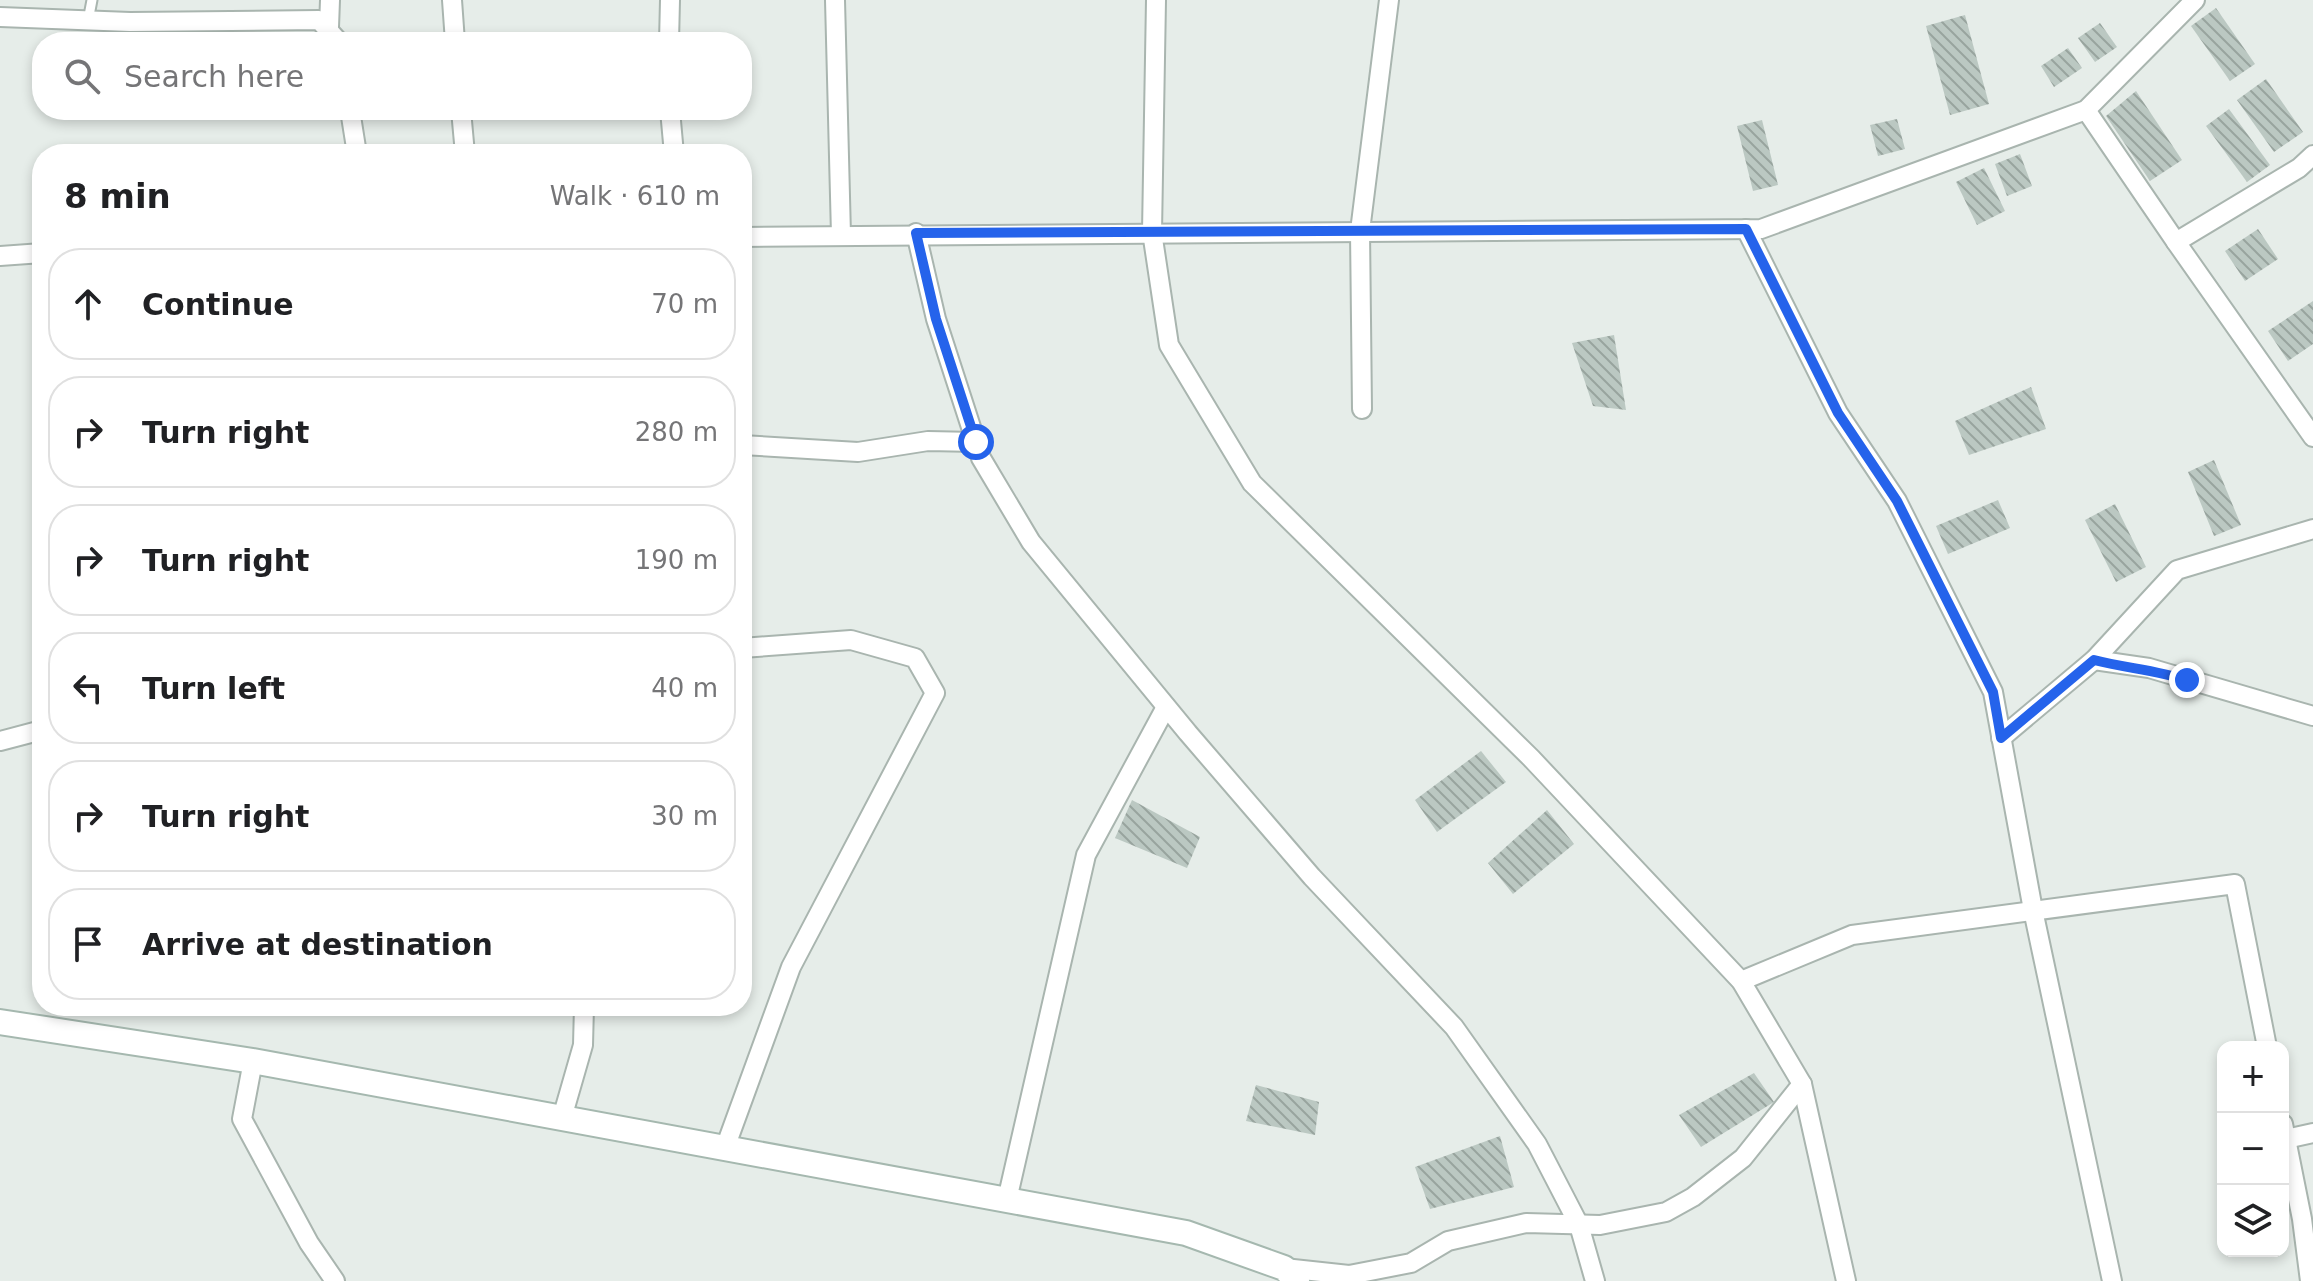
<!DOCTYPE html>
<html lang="en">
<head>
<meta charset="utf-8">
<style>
	:root { --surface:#fff; --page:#f6f6f6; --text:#202124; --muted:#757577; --line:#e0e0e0 }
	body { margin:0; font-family:"DejaVu Sans",sans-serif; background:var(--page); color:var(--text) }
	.controls { position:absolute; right:24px; bottom:24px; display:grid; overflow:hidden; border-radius:16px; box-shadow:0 4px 12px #0003 }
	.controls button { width:72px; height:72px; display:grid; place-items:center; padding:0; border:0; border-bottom:2px solid var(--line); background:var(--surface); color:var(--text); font:40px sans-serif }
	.stop { position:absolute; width:24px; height:24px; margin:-18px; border:6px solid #2563eb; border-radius:50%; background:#fff }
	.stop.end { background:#2563eb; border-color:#fff; box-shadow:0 2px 8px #0008 }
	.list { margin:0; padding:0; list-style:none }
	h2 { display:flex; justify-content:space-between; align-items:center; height:104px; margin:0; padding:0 32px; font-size:34px }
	h2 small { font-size:26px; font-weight:400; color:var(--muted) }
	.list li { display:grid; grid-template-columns:52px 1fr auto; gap:24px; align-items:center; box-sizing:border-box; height:112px; margin:0 16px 16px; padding:0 16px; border:2px solid var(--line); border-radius:32px }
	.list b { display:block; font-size:30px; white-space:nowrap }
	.list em { font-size:26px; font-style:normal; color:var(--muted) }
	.icon { flex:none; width:44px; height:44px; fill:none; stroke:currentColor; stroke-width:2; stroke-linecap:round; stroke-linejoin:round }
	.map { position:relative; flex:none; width:2313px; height:1281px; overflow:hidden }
	.search { position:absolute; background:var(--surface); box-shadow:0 4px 12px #0003; left:32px; top:32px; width:720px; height:88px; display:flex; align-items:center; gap:20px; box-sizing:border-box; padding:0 28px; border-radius:32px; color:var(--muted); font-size:30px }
	.panel { position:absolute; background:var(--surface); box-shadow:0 4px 12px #0003; left:32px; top:144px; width:720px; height:872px; border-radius:32px }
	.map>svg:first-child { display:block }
	.building { fill:url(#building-back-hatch) }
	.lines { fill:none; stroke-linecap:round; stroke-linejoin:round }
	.lane-casing { stroke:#a9b5af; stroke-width:13 }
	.street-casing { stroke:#a9b5af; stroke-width:22 }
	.secondary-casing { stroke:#a5b8af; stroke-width:28 }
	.lane { stroke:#fff; stroke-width:9 }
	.street { stroke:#fff; stroke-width:18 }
	.secondary { stroke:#fff; stroke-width:24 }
	.route { stroke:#2563eb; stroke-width:10 }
</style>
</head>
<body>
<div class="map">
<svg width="2313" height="1281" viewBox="0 0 2313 1281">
	<defs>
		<pattern id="building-back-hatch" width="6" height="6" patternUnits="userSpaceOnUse" patternTransform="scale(2)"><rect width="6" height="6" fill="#bbc8c2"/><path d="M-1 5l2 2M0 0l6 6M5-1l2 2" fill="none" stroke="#98a49e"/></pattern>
	</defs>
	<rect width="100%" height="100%" fill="#e6ede9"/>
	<!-- building -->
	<g class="building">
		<polygon points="2216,8 2255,64 2230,81 2191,26"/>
		<polygon points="1965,15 1989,104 1950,115 1926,26"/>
		<polygon points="2100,23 2117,47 2095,62 2078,38"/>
		<polygon points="2068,48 2082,68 2054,87 2041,66"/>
		<polygon points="2266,79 2303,132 2274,152 2237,100"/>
		<polygon points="2136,91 2182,160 2150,181 2106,116"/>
		<polygon points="2229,109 2270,165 2247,182 2206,126"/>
		<polygon points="1897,119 1905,149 1878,156 1870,125"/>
		<polygon points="1762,120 1778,185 1753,191 1737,126"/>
		<polygon points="2020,154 2032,186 2007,196 1995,164"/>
		<polygon points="1984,168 2005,211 1977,225 1956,182"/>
		<polygon points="2258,229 2278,259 2245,281 2225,251"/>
		<polygon points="2313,301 2313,344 2288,361 2268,331"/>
		<polygon points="1614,335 1626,410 1593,406 1572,343"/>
		<polygon points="2031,387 2046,429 1969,455 1955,421"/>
		<polygon points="2214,460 2241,525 2214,536 2188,472"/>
		<polygon points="1998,500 2010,528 1948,554 1936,526"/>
		<polygon points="2115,504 2146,567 2116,582 2085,520"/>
		<polygon points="1481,751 1506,782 1437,832 1415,800"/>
		<polygon points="1132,800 1200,837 1187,868 1115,838"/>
		<polygon points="1547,810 1574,844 1513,894 1488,863"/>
		<polygon points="1754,1073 1774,1102 1701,1147 1679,1115"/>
		<polygon points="1256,1085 1319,1102 1315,1135 1246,1121"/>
		<polygon points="1500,1136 1514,1187 1430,1209 1415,1167"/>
	</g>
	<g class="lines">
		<!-- lane casing -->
		<g class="lane-casing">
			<polyline id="lane" points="88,21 92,0"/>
		</g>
		<!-- street casing -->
		<g class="street-casing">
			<g id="street">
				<polyline points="452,0 455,42"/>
				<polyline points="835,0 841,235"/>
				<polyline points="1156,0 1152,232 1169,345 1252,483 1531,758 1741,981 1802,1084 1846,1281"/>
				<polyline points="0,17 130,22 319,20 339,42"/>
				<polyline points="329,27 330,0"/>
				<polyline points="669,42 670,0"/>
				<polyline points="350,110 357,154"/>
				<polyline points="461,110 465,154"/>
				<polyline points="670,110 674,154"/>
				<polyline points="2086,110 2176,242 2299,168 2313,155"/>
				<polyline points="1746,229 1838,413 1897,501 1993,692 2033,910 2112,1281"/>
				<polyline points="916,233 936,319 981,458 1031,542 1188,733 1312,877 1454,1027 1537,1144 1579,1225 1595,1281"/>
				<polyline points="742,237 1761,229 2086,110 2195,0"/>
				<polyline points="2176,242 2313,437"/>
				<polyline points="0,256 42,253"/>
				<polyline points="1362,409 1360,231 1389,0"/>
				<polyline points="742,445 858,452 928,441 976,442"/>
				<polyline points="2094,660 2149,668 2313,716"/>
				<polyline points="2001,738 2094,660 2177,570 2313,529"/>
				<polyline points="0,741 42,730"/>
				<polyline points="1741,981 1852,935 2235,884 2267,1047"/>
				<polyline points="253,1061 242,1119 309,1243 335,1281"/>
				<polyline points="562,1118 583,1045 584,1006"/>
				<polyline points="2283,1124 2302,1219 2310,1281"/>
				<polyline points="2286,1139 2313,1133"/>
				<polyline points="725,1148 791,967 935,693 915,658 851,640 742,648"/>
				<polyline points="1007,1200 1086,855 1166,707"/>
				<polyline points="1284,1268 1349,1275 1411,1263 1448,1241 1526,1223 1600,1225 1666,1212 1693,1197 1743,1158 1802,1084"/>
			</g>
		</g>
		<!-- secondary casing -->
		<g class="secondary-casing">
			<polyline id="secondary" points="0,1022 253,1061 1186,1233 1284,1268 1297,1281"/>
		</g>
		<!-- lane -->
		<use href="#lane" class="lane"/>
		<!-- street -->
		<use href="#street" class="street"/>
		<!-- secondary -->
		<use href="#secondary" class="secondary"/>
	</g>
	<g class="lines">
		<!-- route -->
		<path class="route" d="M 976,442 L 936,319 L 916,233 L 1746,229 L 1838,413 L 1897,501 L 1993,692 L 2001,738 L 2094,660 C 2125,668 2156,670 2187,680"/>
	</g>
</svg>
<div class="controls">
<button>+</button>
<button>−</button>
<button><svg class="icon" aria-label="layers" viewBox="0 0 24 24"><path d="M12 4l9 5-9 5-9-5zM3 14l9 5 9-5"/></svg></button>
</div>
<div class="stop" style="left:976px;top:442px"></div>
<div class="stop end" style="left:2187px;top:680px"></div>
<div class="search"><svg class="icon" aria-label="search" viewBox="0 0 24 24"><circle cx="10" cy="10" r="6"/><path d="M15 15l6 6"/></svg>Search here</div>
<section class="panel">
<h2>8 min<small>Walk · 610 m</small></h2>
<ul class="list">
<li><svg class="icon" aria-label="ahead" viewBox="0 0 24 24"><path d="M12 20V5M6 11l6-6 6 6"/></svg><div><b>Continue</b></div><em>70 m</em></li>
<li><svg class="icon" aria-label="right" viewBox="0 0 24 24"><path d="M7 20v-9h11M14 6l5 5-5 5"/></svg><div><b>Turn right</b></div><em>280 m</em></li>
<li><svg class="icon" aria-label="right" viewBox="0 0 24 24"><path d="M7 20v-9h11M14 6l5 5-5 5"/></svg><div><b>Turn right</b></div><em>190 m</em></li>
<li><svg class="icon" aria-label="left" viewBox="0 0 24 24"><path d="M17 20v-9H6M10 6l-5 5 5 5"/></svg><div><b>Turn left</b></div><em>40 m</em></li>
<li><svg class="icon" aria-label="right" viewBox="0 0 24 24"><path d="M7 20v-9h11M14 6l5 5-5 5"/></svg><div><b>Turn right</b></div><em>30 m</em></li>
<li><svg class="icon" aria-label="arrive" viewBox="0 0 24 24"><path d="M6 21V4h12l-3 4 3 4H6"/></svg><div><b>Arrive at destination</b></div></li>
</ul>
</section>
</div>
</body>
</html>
